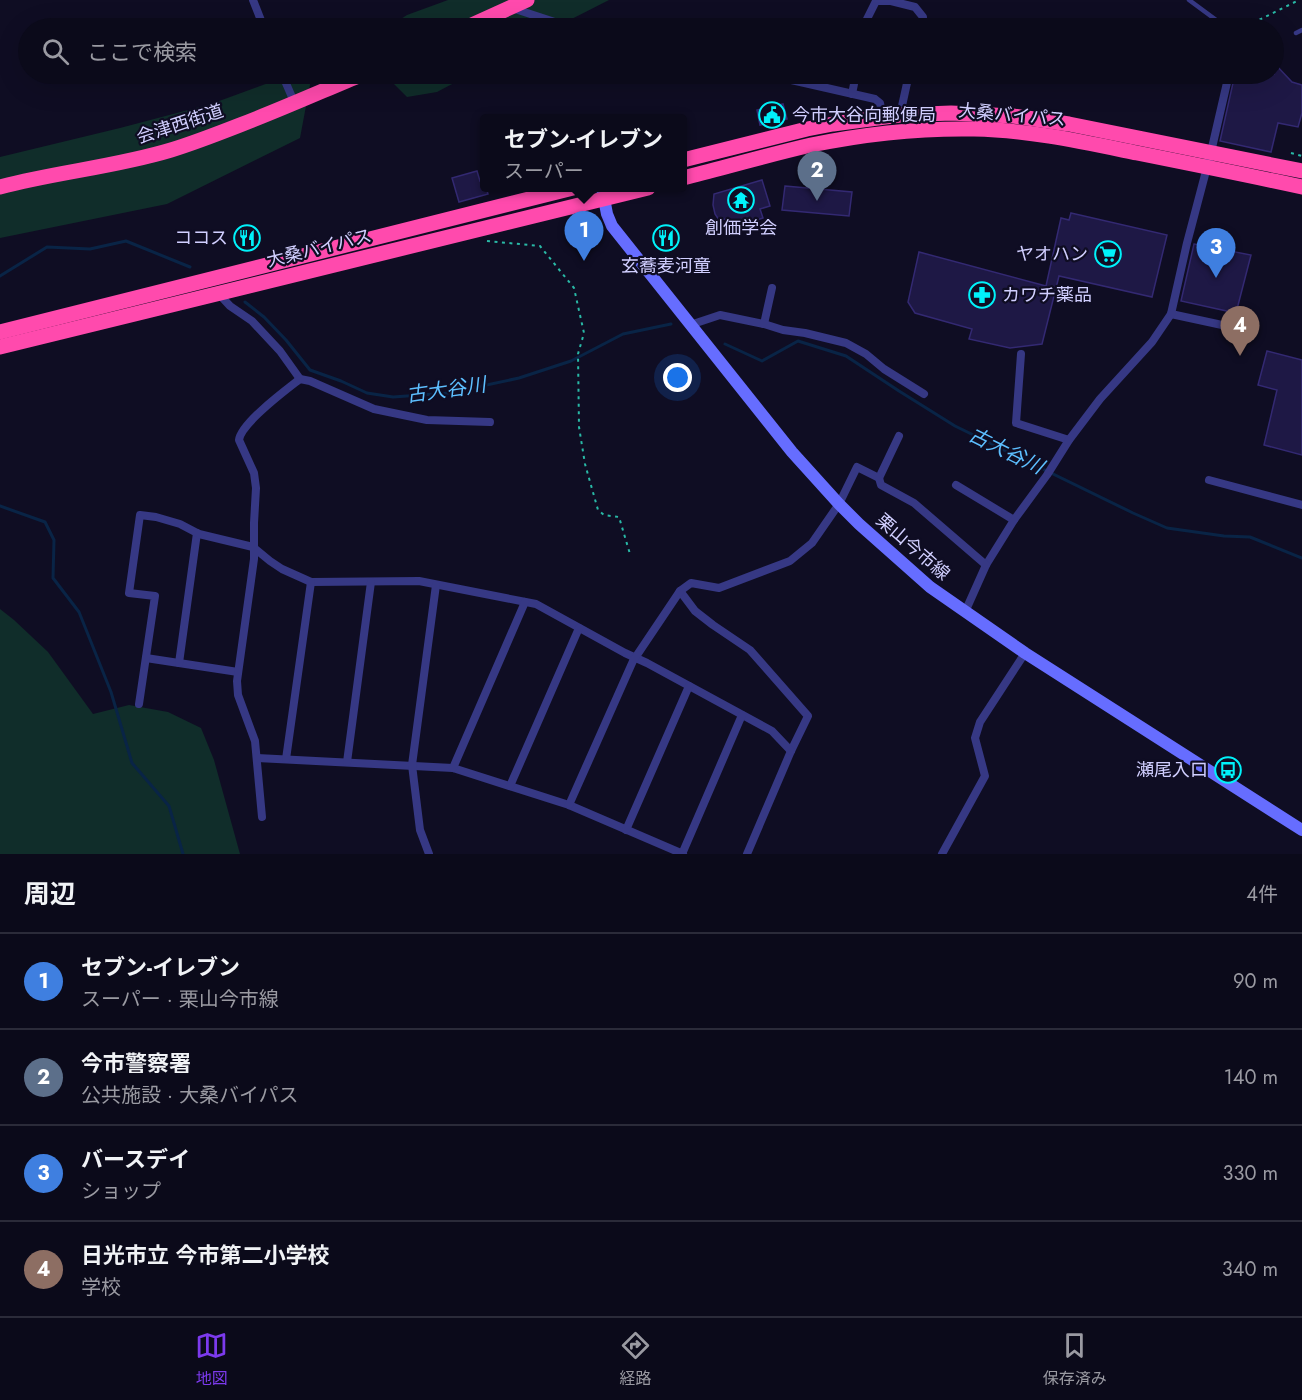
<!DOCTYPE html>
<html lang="ja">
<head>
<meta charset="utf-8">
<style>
	:root { --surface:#0b0a1a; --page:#191827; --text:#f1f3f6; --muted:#9a9aa2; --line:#2b2b39; --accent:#7c3aed }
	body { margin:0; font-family:Jost,"Noto Sans JP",sans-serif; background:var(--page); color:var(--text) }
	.you { position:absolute; left:678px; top:378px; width:21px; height:21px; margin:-15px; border:4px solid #fff; border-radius:50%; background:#1a73e8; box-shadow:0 0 0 9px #1a73e833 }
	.badge { display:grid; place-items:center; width:39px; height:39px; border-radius:50%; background:var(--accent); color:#fff; font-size:20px; font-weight:700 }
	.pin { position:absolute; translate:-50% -50px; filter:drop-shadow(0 2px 3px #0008) }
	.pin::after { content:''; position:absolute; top:32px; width:21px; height:18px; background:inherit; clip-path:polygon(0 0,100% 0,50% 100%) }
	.popup { position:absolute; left:480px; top:114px; width:207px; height:78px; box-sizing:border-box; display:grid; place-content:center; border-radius:6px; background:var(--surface); filter:drop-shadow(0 2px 4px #0005); font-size:20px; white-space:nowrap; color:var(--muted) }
	.popup b { font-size:22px; color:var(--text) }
	.popup::after { content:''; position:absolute; left:50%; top:100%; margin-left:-12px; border:12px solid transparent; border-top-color:var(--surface) }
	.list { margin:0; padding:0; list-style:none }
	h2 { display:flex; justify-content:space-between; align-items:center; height:78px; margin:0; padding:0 24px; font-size:26px }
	h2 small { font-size:20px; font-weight:400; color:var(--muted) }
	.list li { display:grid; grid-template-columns:39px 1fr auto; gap:18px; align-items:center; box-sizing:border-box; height:96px; padding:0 24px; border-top:2px solid var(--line) }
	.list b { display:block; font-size:22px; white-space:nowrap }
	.list p { margin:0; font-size:20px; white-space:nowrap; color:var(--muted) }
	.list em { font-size:20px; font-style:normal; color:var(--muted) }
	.icon { flex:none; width:33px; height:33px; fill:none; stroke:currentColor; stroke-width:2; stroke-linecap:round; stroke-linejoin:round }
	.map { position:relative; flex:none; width:1302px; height:854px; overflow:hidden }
	.search { position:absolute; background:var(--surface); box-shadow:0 6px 24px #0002; left:18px; right:18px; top:18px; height:66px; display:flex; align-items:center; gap:15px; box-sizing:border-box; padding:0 21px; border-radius:33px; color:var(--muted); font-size:22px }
	.sheet { height:462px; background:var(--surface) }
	nav { display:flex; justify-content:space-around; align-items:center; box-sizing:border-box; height:84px; border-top:2px solid var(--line); background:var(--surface); font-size:16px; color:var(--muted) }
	nav a { display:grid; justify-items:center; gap:3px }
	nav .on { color:var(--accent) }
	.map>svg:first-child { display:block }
	.green { fill:#102d2a }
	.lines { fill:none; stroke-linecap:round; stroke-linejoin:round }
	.stream { stroke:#092446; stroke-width:3 }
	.building { fill:#1e1845; stroke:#332972; stroke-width:1.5 }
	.path { stroke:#29b9a6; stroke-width:2; stroke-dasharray:3 4.5; stroke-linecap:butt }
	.lane { stroke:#363884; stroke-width:4.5 }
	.street { stroke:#363884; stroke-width:8 }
	.secondary { stroke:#666dff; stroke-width:12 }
	.highway { stroke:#ff4aad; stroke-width:15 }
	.labels { text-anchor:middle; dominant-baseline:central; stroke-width:4.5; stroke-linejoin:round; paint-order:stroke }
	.poi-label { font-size:18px; fill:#d1cfff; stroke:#0f0d23; text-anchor:end }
	.street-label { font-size:18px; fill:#d1cfff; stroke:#0f0d23 }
	.water-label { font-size:20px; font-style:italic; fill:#5dbfff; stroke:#0f0d23 }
</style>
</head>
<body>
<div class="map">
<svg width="1302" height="854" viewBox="0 0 1302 854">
	<rect width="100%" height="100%" fill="#0f0d23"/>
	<!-- green -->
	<g class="green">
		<polygon points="448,0 609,0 554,28 387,28 407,15"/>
		<polygon points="293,74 312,74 300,138 167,204 0,238 0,157 120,128 211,104"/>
		<polygon points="384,74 471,74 437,92 407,97"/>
		<polygon points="0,609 14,620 48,652 93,714 129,705 168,712 201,728 214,760 240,854 0,854"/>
	</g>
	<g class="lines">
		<!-- stream -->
		<g class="stream">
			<polyline points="0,276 47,247 90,249 126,241 190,267"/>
			<polyline points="245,302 264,317 286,340 310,370 341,381 367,393 393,397 449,393 519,378 571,361 623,334 671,324"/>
			<polyline points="725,344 762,361 798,341 846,356 899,391 955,426 1133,513 1167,528 1224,536 1250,537 1302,558"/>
			<polyline points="0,506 45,522 54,540 53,578 79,612 111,692 132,763 169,806 183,854"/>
		</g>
	</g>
	<!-- building -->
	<g class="building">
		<polygon points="1274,63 1292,82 1302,85 1302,113 1298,127 1278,123 1271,152 1220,141 1235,74 1274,74"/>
		<polygon points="783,104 787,119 760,125 757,110"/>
		<polygon points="477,171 480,181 484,180 488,194 459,202 452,178"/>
		<polygon points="762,180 770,206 760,209 763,218 740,225 738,220 727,223 726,219 719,220 715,214 713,205 714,194"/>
		<polygon points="785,186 852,192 849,216 782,210"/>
		<polygon points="1071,213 1167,235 1152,297 1059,276 1042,344 1010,348 969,339 972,329 915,313 908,302 919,252 1046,286 1061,218 1069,220"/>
		<polygon points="1194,244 1251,255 1236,313 1181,301"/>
		<polygon points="1267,351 1302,360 1302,455 1264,445 1277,390 1258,385"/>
	</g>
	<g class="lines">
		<!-- path -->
		<g class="path">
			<polyline points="1247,28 1255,22 1299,0"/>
			<polyline points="1291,153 1302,156"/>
			<polyline points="487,241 540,246 574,288 584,333 578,354 579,427 585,464 598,510 604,515 619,517 630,554"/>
		</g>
		<!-- lane -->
		<g class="lane">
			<polyline points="1189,0 1227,28"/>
			<polyline points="1296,33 1302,30"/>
		</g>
		<!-- street -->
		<g class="street">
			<polyline points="253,0 264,28"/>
			<polyline points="512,8 573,28"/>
			<polyline points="865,28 867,19 876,1 891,1 915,7 923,17 921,28"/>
			<polyline points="282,74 295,104"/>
			<polyline points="765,74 875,99 880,103 883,117"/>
			<polyline points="852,94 856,74"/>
			<polyline points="900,115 909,74"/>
			<polyline points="218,293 230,306 252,321 280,351 300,379"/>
			<polyline points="1171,314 1236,328"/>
			<polyline points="764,324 772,288"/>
			<polyline points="690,325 720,315 764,324 783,330 805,333 846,343 866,354 884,369 924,394"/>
			<polyline points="1021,354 1016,423 1069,440"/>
			<polyline points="879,478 899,436"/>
			<polyline points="1209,480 1302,505"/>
			<polyline points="956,485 1014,520"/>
			<polyline points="680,591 695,611 713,625 750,650 808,716 791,751 747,854"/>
			<polyline points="965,612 986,565 1014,520 1047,475 1069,440 1100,399 1152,342 1171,314 1187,243 1211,152 1229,74"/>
			<polyline points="146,658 238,672"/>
			<polyline points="179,663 197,533"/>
			<polyline points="139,704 155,596 129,593 140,515 156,517 180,524 199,534 253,547 270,561 282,569 311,582 419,581 536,604 625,653 647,663 772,731 791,751"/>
			<polyline points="257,758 453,768 569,805 683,854"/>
			<polyline points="286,759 311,582"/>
			<polyline points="347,762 371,582"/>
			<polyline points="453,768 525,602"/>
			<polyline points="510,786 579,628"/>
			<polyline points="569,805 633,661 680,591 691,583 719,588 790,561 812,543 839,504 857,467 879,478 881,485 914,503 986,565"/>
			<path d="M 262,817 L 255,741 L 238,695 L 237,681 L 254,559 L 254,523 L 256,488 L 254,473 L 239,440 C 241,423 286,390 300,379 L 310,381 L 374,409 L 427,420 L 490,422"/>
			<polyline points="626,830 689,686"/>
			<polyline points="429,854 420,830 412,765 436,585"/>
			<polyline points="682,854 742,715"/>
			<polyline points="942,854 985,776 975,738 980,722 1025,653"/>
		</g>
		<!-- secondary -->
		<polyline class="secondary" points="602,188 607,214 612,226 792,452 839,504 859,524 930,587 1025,653 1302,830"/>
		<!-- highway -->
		<g class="highway">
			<polyline points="465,28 527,0"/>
			<polyline points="683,160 807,129 833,124 900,115 951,113 1013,116 1069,124 1302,171"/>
			<path d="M 683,178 C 726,167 768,155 811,145 C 864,134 920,128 974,129 C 1029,130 1083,142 1137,153 C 1192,164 1247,175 1302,187"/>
			<path d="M 0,187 C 56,172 115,167 171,150 C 194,143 217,134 240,125 C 282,109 322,91 363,74"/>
			<polyline points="0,332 573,188"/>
			<polyline points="0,347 648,188"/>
		</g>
	</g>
	<!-- icons -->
	<defs>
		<g id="civic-ring" transform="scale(1.35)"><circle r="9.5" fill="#0f0d23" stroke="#00f2fa" stroke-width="1.5"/><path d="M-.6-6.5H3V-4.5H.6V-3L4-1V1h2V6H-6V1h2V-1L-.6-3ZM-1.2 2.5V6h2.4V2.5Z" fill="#00f2fa"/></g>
		<g id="temple-ring" transform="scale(1.35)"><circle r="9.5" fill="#0f0d23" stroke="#00f2fa" stroke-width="1.5"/><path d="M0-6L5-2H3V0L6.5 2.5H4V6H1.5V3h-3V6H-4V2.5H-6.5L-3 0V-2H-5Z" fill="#00f2fa"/></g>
		<g id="restaurant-ring" transform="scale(1.35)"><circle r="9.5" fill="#0f0d23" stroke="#00f2fa" stroke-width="1.5"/><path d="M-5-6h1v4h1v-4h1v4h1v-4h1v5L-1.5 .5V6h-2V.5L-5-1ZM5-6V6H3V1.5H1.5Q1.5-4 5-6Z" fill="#00f2fa"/></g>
		<g id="supermarket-ring" transform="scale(1.35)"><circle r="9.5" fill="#0f0d23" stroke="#00f2fa" stroke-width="1.5"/><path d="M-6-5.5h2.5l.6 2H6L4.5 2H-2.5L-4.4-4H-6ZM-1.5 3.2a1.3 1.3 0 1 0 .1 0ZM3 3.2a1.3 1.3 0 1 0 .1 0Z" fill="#00f2fa"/></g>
		<g id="pharmacy-ring" transform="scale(1.35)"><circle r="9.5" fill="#0f0d23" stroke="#00f2fa" stroke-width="1.5"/><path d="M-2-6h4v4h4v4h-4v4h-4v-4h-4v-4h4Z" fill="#00f2fa"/></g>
		<g id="bus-ring" transform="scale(1.35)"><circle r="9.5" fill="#0f0d23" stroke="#00f2fa" stroke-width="1.5"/><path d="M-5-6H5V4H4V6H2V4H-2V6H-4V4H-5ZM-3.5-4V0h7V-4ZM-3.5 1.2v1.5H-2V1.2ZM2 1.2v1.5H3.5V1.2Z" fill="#00f2fa"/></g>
	</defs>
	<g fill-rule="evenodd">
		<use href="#civic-ring" x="772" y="115"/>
		<use href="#temple-ring" x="741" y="200"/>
		<use href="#restaurant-ring" x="247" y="238"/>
		<use href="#restaurant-ring" x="666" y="238"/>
		<use href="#supermarket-ring" x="1108" y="254"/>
		<use href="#pharmacy-ring" x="982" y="295"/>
		<use href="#bus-ring" x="1228" y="770"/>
	</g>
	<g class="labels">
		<!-- poi labels -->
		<g class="poi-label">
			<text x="792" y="115" text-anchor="start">今市大谷向郵便局</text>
			<text x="741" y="228" text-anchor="middle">創価学会</text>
			<text x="228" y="238">ココス</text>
			<text x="1088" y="254">ヤオハン</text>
			<text x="666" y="266" text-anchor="middle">玄蕎麦河童</text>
			<text x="1002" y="295" text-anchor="start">カワチ薬品</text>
			<text x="1208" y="770">瀬尾入口</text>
		</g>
		<!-- street labels -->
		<g class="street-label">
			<text transform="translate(1012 115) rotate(5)">大桑バイパス</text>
			<text transform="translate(180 124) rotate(-18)">会津西街道</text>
			<text transform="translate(319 248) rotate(-14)">大桑バイパス</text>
			<text transform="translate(913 547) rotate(41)">栗山今市線</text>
		</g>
		<!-- water labels -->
		<g class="water-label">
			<text transform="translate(446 390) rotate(-8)">古大谷川</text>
			<text transform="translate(1006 451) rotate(26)">古大谷川</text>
		</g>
	</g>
</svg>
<div class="you"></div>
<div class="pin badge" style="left:584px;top:261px;background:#3f7fe0">1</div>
<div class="popup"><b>セブン-イレブン</b>スーパー</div>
<div class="pin badge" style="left:817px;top:201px;background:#5c6f8a">2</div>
<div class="pin badge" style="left:1216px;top:278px;background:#3f7fe0">3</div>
<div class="pin badge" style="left:1240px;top:356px;background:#8d6e63">4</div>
<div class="search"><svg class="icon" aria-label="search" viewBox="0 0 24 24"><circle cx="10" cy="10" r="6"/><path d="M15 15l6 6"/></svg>ここで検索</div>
</div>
<section class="sheet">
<h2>周辺<small>4件</small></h2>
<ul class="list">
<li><span class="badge" style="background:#3f7fe0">1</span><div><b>セブン-イレブン</b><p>スーパー · 栗山今市線</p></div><em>90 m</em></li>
<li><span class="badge" style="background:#5c6f8a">2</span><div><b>今市警察署</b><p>公共施設 · 大桑バイパス</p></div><em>140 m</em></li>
<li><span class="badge" style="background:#3f7fe0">3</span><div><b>バースデイ</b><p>ショップ</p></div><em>330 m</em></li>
<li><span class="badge" style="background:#8d6e63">4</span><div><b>日光市立 今市第二小学校</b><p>学校</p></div><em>340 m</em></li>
</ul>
</section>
<nav>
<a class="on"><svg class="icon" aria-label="map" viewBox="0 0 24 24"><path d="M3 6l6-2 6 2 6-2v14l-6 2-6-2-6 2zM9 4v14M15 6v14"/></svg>地図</a>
<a><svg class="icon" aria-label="directions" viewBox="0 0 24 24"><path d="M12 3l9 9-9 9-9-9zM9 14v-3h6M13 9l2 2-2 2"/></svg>経路</a>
<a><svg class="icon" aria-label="saved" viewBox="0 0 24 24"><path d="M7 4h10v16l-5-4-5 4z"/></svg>保存済み</a>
</nav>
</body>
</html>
